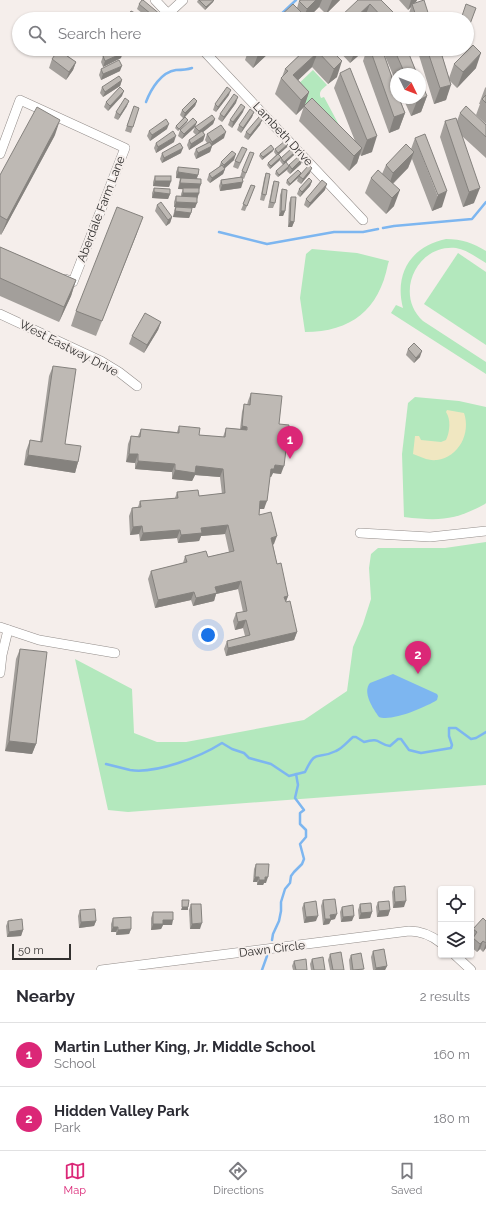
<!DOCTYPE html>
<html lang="en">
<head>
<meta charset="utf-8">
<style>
	:root { --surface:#fff; --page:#f2f2f3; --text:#2b2b33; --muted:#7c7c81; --line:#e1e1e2; --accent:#db2777 }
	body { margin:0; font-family:Raleway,sans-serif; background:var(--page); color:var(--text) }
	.controls { position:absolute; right:12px; bottom:12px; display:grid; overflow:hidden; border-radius:4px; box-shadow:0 1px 3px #0004 }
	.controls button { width:36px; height:36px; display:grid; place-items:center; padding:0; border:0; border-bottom:1px solid var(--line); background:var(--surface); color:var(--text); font:20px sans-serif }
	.compass { position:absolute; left:390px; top:68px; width:36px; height:36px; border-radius:50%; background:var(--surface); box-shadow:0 1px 3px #0004; rotate:133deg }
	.scale { position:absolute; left:12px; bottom:10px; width:59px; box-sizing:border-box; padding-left:4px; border:2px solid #32302f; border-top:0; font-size:11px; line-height:14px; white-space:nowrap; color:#32302f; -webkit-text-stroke:3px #f5eeeb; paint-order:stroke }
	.you { position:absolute; left:208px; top:635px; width:14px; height:14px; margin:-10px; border:3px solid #fff; border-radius:50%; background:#1a73e8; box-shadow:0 0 0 6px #1a73e833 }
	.badge { display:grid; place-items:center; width:26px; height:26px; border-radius:50%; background:var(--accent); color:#fff; font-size:13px; font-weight:700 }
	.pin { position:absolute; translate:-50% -33px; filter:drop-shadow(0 1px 2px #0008) }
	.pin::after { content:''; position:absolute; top:21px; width:14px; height:12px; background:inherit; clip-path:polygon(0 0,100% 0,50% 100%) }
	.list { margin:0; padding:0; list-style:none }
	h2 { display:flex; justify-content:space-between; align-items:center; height:52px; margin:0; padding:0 16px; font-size:17px }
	h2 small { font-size:13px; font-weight:400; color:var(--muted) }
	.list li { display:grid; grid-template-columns:26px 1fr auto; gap:12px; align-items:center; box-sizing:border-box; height:64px; padding:0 16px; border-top:1px solid var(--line) }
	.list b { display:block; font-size:15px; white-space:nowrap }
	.list p { margin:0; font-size:13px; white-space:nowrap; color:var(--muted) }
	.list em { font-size:13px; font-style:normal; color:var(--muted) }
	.icon { flex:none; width:22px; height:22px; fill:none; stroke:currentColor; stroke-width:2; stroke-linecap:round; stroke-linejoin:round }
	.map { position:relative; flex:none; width:486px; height:970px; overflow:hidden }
	.search { position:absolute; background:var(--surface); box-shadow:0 1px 3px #0004; left:12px; right:12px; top:12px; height:44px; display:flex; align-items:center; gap:10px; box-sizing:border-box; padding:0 14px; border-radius:22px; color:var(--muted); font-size:15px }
	.sheet { height:180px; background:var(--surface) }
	nav { display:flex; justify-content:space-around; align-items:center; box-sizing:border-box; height:56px; border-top:1px solid var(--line); background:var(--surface); font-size:11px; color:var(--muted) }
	nav a { display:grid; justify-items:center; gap:2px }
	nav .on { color:var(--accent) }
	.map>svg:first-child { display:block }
	.green { fill:#b3e8bd }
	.sand { fill:#f0e7c1 }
	.water { fill:#7db6f0 }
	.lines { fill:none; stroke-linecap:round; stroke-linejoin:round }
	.stream { stroke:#7db6f0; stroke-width:2.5 }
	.street-casing { stroke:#938d8a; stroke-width:10 }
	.street { stroke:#fff; stroke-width:9 }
	.wall { fill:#a39f9b }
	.shaded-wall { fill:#85827e }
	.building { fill:#beb9b4; stroke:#85827e }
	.labels { text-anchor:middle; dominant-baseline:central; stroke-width:4; stroke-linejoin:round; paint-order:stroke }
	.street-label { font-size:12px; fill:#32302f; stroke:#f5eeeb }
</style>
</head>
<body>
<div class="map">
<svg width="486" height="970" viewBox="0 0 486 970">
	<rect width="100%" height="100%" fill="#f5eeeb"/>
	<!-- green -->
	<g class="green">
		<path d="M 313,70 L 327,85 C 322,89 318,92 321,98 L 324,97 L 346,138 L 305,105 L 292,90 Z"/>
		<path d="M 446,239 C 462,239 473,243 486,251 L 486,263 C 476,257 467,250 456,248 C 416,244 394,295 423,321 L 486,362 L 486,374 L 391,313 L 396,305 L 403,308 C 394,274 411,246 446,239 Z"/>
		<path d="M 312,249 L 357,253 L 389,261 L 388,264 C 379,310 351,332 305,332 L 300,298 L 306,254 Z"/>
		<polygon points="458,253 486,272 486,345 424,304"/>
		<path d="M 415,397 L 459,401 L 486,407 L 486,503 L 485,504 C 454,521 438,521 404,517 L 402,454 L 408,403 Z"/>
		<polygon points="486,542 486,785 128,812 108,810 75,659 132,689 134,733 157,742 186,742 304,720 347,691 353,647 363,624 371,599 369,568 371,554 378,548 445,548"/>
	</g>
	<!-- sand -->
	<path class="sand" d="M 447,410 L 464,413 C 471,433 459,457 437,460 C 428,461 421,457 413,454 L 415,436 L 419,436 L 421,440 L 441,442 L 446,440 C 450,432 451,419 446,412 Z"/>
	<!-- water -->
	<path class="water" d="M 393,674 L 437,694 L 438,696 L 437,700 C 426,707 391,722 379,717 C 373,709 362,692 370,683 Z"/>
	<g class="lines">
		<!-- stream -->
		<g class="stream">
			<polyline points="276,19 296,0"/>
			<polyline points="225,53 229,49"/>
			<path d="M 146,102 C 151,89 161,72 176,70 C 182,70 186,70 192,68"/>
			<polyline points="383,228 394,226 472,219 486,202"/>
			<polyline points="219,232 267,244 334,232 363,232 378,229"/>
			<path d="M 106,764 C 114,766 122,768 130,770 C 156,774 200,757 222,743 L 232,749 L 244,753 L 249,758 L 271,764 L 289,776 L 305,772 C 317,747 316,761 336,751 C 343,748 347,742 353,737 L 356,737 L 364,742 C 381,737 377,744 390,746 L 398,739 L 401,739 L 409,750 L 421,753 L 451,748 L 452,745 L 449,736 L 449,728 L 456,728 L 471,739 L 476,738 L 486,732"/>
			<polyline points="272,940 273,934 279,921 281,911 281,902 285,889 290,883 291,876 294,872 302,864 304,859 300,844 306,837 306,830 300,824 300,813 304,810 295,798 298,785 296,774"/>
			<polyline points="262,970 267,956"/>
		</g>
		<!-- street casing -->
		<g class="street-casing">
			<g id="street">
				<polyline points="155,0 173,19"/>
				<polyline points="168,14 183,0"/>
				<polyline points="202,49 363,220"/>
				<polyline points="0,154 20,100 125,148 73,282 65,279"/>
				<polyline points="0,314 101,361 119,372 137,386"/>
				<polyline points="360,533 430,537 486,531"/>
				<polyline points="0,627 39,640 115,653"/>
				<polyline points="0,673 2,655 8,630"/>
				<polyline points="455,955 471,970"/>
				<path d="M 101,970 L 409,931 C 422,931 431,935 441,943"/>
			</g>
		</g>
		<!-- street -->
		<use href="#street" class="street"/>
	</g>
	<!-- wall -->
	<g class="wall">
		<polygon points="198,0 214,0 213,2 205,10 197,2"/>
		<polygon points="301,0 340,0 326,14 319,7 307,19 277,19 297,8 299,1"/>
		<polygon points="381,0 391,19 339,19 340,17"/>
		<polygon points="399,0 417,0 415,3 430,19 407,19 411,7 408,10"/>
		<polygon points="139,4 160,19 149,19 137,9"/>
		<polygon points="476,8 468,29 467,29 467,19"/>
		<polygon points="131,11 147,19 127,19"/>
		<polygon points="249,49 273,49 253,68 245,60"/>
		<polygon points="306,49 330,49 337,77 328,84 312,67 298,80 309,92 304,107 296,115 275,94 281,78 282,77 285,69"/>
		<polygon points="337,49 361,49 358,56 350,63"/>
		<polygon points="367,49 382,49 405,113 399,129 389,133 363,61"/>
		<polygon points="382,49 407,49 417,74 396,74 396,82"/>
		<polygon points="417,49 440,49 449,78 454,64 476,68 457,88 450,81 446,100 434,104"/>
		<polygon points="68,56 76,62 73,70 66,80 49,68 52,59"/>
		<polygon points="103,56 121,58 103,67 101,62"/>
		<polygon points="101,69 120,71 101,80 99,75"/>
		<polygon points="340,73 372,152 361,156 360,154 357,163 349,171 299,121 304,106 355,141 334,88"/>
		<polygon points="122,80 120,86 103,97 100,93 102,87"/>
		<polygon points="486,87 486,124 476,115 480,104 479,104 485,88"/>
		<polygon points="229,95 216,112 213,110 215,104"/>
		<polygon points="122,96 108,111 104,107 106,102"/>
		<polygon points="427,96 421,112 411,116 403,98 420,98"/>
		<polygon points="197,101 195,106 185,117 187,122 178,131 175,128 176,126 183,118 180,115 182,110"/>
		<polygon points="236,103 222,122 218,119 220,114"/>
		<polygon points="127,106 118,120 114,118 116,112"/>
		<polygon points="134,106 133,127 131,133 125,131"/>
		<polygon points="243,112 232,128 228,125 230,120"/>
		<polygon points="254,112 252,117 241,133 237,130 239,125"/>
		<polygon points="460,113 486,125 486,158 462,136 474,203 463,207 440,137 445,121 457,121"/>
		<polygon points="215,119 213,124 203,132 205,135 203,141 189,150 187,145 189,140 196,135 193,132 195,127"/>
		<polygon points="262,120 260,125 248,140 244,137 246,132"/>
		<polygon points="195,127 182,139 178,136 180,130"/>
		<polygon points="167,129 150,141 147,136 149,131"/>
		<polygon points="207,134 224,138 212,146 210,152 196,159 194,154 196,149 207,143 205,140"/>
		<polygon points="55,135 1,235 0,234 0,175"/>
		<polygon points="415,138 442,207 432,211 412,159 408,168 393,184 394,206 386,214 365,193 371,178 382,174 386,165 411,149"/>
		<polygon points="174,142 156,153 154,148 156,143"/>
		<polygon points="288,144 287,147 279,154 281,157 280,160 270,169 267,165 268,163 276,155 274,152 275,149"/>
		<polygon points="273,151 262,160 259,156 260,154"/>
		<polygon points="295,152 294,155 283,165 280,161 281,158"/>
		<polygon points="162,153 181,153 162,163 160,159"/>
		<polygon points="254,153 244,179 242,178 241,188 220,191 219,186 221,180 240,177 242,171"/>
		<polygon points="245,154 238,169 233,167 235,161"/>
		<polygon points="234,160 224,168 225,169 223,174 210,183 207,180 209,174 219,167 221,162"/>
		<polygon points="301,164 290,174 287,171 288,169 278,177 275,174 276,171 289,165"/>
		<polygon points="178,167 198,175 197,178 201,184 199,188 199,193 197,199 195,208 189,208 191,213 189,218 173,217 175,207 174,207 174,202 176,196 181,197 181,194 183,189 178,189 179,183 180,178 176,178 176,172"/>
		<polygon points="266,173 266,195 264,201 260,200 264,179"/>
		<polygon points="301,173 310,173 301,184 297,181 298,178 289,186 286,183 287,180"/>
		<polygon points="155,176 171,181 169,187 153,186 153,182"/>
		<polygon points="274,181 275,203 273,208 268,208 272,187"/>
		<polygon points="312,181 310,186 300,197 297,194 299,189"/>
		<polygon points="251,185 255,186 245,211 241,210"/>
		<polygon points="154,188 170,194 168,199 152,198 152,193"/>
		<polygon points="282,189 285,211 283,216 279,216 280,195"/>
		<polygon points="325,190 308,208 304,205 306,199"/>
		<polygon points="291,197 294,222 292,227 288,227 289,203"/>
		<polygon points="157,205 172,217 170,223 166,226 155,211"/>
		<polygon points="137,233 96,336 71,326 76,311"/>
		<polygon points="0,247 76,280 71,296 59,322 0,296"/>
		<polygon points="161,322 158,330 144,353 129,344 132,336"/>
		<polygon points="408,349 420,357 414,363 406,355"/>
		<polygon points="53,366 65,444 78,462 75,473 24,465 26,451 30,440 40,442 49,376"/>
		<polygon points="251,393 279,424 281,474 273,473 271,477 270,477 264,509 260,509 259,515 274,544 273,545 277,564 288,596 286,602 297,632 294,640 226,656 224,649 227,641 245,636 243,628 235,630 233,621 236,613 243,612 238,589 216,594 214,601 193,606 191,600 155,608 148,579 151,571 183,563 185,556 208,557 229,552 225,534 201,536 199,541 178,543 177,538 140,541 139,534 130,535 129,516 132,508 138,507 140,501 175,498 177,492 199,496 222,494 220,477 195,475 192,481 172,479 172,472 135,469 135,463 126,462 128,444 131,436 138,436 141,429 177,432 179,426 199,435 223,437 226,428 240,429 242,412 244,404 247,405 248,401"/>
		<polygon points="20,649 36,744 32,754 5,751 16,659"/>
		<polygon points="256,864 266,883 264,883 263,885 257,885 257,882 253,882 254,869"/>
		<polygon points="394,887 404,907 393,908 392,892"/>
		<polygon points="323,900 335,919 331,920 329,924 323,925 321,906"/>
		<polygon points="378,902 390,910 388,916 377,917 376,907"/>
		<polygon points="304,903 316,921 304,923 302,908"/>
		<polygon points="191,904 200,929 190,929 189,910"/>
		<polygon points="360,904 372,912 370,918 359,919 358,910"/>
		<polygon points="342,907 352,921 341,922 340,912"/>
		<polygon points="80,910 96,921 94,926 79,928 78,916"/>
		<polygon points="153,912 172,925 163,925 161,929 151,930 151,918"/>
		<polygon points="113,918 131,929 129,934 116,935 116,932 111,932 111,924"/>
		<polygon points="8,921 23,930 21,936 7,937 6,926"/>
		<polygon points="486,921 486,948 483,952 480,949 477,952 471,947 471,942 472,938 471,937 471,935 473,929"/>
		<polygon points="373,951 387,966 385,970 373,970 371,957"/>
		<polygon points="330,954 344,970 330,970 328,960"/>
		<polygon points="351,955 363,970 350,970 349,960"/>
		<polygon points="312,959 325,970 311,970 310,964"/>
		<polygon points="294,961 307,970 293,970 292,966"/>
	</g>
	<!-- shaded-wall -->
	<g class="shaded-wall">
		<polygon points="214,0 213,2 205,10 206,7"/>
		<polygon points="316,0 322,0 319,7 307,19 303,19 307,9"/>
		<polygon points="332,0 340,0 326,14"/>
		<polygon points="411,0 417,0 416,2 412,4 411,7 408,10"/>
		<polygon points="370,4 364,19 354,19"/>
		<polygon points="301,12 298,19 294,19"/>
		<polygon points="394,13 391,19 387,19"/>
		<polygon points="110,49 116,49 109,51"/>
		<polygon points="262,49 273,49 253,68 259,52"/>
		<polygon points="356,49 361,49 358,56 350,63"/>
		<polygon points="318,52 312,67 290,88 293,75"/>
		<polygon points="123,53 121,58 103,67 105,61"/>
		<polygon points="481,53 476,68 457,88 463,72"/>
		<polygon points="342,61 337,77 328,84 334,69"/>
		<polygon points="76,62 73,70 66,80 69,72"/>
		<polygon points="122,66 120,71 101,80 103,74"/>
		<polygon points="122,80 120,86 103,97 105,92"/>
		<polygon points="451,85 446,100 434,104 440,88"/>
		<polygon points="231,90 229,95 216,112 218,107"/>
		<polygon points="124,91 122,96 108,111 110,106"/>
		<polygon points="309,92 304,107 296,115 301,100"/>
		<polygon points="427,96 421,112 411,116 417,101"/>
		<polygon points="238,97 236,103 222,122 224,117"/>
		<polygon points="129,101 127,106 118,120 120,115"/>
		<polygon points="197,101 195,106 183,119 185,113"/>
		<polygon points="245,107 243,112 232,128 233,122"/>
		<polygon points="254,112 252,117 241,133 243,128"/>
		<polygon points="405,113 399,129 389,133 394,117"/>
		<polygon points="215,119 213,124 197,137 199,131"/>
		<polygon points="60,120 55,135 1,235 7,220"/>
		<polygon points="188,120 187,122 178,131 179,129"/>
		<polygon points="262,120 260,125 248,140 250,135"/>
		<polygon points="197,122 195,127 182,139 184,134"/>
		<polygon points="169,124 167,129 150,141 152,135"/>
		<polygon points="226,132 224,138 210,147 212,142"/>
		<polygon points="205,135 203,141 189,150 191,144"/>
		<polygon points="176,136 174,142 156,153 158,147"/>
		<polygon points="377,136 372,152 361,156 367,140"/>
		<polygon points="288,144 287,147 277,156 278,153"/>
		<polygon points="212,146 210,152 196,159 198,153"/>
		<polygon points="183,148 181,153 162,163 164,158"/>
		<polygon points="362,148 357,163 349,171 354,156"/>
		<polygon points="274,149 273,151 262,160 263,157"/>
		<polygon points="295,152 294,155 283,165 284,162"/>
		<polygon points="414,152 408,168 388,188 393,173"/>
		<polygon points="236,154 234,160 222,171 224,165"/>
		<polygon points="281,157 280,160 270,169 271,166"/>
		<polygon points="303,158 301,164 290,174 292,169"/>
		<polygon points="289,166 288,169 278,177 279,175"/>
		<polygon points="312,168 310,173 301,184 303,179"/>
		<polygon points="225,169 223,174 210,183 212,178"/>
		<polygon points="178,172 198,175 196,180 176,178"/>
		<polygon points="301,173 298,178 289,186 290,184"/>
		<polygon points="155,181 171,181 169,187 153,186"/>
		<polygon points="312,181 310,186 300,197 302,192"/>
		<polygon points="243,182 241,188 220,191 222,185"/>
		<polygon points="180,183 201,184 199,190 178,189"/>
		<polygon points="327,184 325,190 308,208 310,203"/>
		<polygon points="480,188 474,203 463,207 469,192"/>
		<polygon points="400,190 394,206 386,214 392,198"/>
		<polygon points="447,191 442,207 432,211 438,195"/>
		<polygon points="154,192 170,194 168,199 152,198"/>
		<polygon points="183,193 199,193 197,199 181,198"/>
		<polygon points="176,202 197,203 195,208 174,207"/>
		<polygon points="175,211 191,213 189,218 173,217"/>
		<polygon points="281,211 285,211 283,216 279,216"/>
		<polygon points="143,217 137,233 96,336 102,321"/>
		<polygon points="172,217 170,223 166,226 168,220"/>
		<polygon points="290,221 294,222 292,227 288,227"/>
		<polygon points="76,280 71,296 59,322 64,307"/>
		<polygon points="161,322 158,330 144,353 147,345"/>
		<polygon points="422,351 420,357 414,363 416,358"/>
		<polygon points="242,426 247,427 244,435 239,434"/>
		<polygon points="129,454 138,454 135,463 126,462"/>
		<polygon points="28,455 78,462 75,473 24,465"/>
		<polygon points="138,461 175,464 172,472 135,469"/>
		<polygon points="275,465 284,466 281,474 273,473 271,477 268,477 271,469"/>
		<polygon points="196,466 223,469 220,477 195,475 192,481 172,479 175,470"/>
		<polygon points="260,501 267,501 264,509 257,509"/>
		<polygon points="228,525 225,534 201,536 199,541 178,543 181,535 201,528"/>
		<polygon points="142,526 139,534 130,535 133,527"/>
		<polygon points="180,530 177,538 140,541 143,533"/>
		<polygon points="277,536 274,544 268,546 271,538"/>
		<polygon points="241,581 238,589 216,594 214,601 193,606 196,598 215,587"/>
		<polygon points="194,592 191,600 155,608 158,600"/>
		<polygon points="288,596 285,604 284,597"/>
		<polygon points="246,620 243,628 235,630 238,622"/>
		<polygon points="297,632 294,640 226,656 228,648"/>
		<polygon points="9,741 36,744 32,754 5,751"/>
		<polygon points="255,877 259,877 257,882 253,882"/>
		<polygon points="265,877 268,877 266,883 264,883 263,885 257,885 259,880"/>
		<polygon points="406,901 404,907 393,908 395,902"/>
		<polygon points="182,907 188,907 188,910 181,910"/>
		<polygon points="390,910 388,916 377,917 379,911"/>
		<polygon points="372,912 370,918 359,919 361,913"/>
		<polygon points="337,914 335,919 331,920 329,924 323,925 325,919 330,915"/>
		<polygon points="318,916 316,921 304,923 306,917"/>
		<polygon points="354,916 352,921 341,922 343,917"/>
		<polygon points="163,920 173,920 172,925 163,925 161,929 151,930 153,924"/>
		<polygon points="96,921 94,926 79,928 81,922"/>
		<polygon points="202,923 200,929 190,929 192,924"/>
		<polygon points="113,927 118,927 116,932 111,932"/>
		<polygon points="131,929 129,934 116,935 118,930"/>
		<polygon points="23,930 21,936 7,937 9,932"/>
		<polygon points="483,941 480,949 477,952 480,944"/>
		<polygon points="486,943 486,948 483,952"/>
		<polygon points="387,966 385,970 375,970 376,968"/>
	</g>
	<!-- building -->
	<g class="building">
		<polygon points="142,0 143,0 161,15 158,19 157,19 139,4"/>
		<polygon points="199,0 214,0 206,7"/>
		<polygon points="301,0 316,0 307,9 299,1"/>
		<polygon points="358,0 381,0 394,13 387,19 384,19 370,4 354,19 342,19 340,17"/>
		<polygon points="424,0 430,19 417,19 412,4"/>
		<polygon points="293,4 301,12 294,19 277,19"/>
		<polygon points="466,4 476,8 470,24 467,23 467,19 461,19"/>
		<polygon points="131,11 147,19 134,19 128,16"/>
		<polygon points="206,12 213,19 199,19"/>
		<polygon points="473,45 481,53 463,72 454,64"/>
		<polygon points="59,49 64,49 69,53 67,56 76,62 69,72 52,59"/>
		<polygon points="118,49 122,49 123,53 105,61 103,56"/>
		<polygon points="255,49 262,49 259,52"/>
		<polygon points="306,49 330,49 342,61 334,69 318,52 293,75 309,92 301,100 281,78 288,71 285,69"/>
		<polygon points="370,49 382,49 396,89 396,98 399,98 405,113 394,117"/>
		<polygon points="394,49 407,49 417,74 405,74"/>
		<polygon points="427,49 440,49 451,85 440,88"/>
		<polygon points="119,60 122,66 103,74 101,69"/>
		<polygon points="350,68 377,136 367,140 340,73"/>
		<polygon points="119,76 122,80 105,92 102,87"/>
		<polygon points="420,80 427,96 417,101 415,98 420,98"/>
		<polygon points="120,87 124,91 110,106 106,102"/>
		<polygon points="227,87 231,90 218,107 215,104"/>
		<polygon points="234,94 238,97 224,117 220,114"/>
		<polygon points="486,95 486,103 482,99"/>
		<polygon points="125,98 129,101 120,115 116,112"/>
		<polygon points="194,98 197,101 185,113 182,110"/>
		<polygon points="312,98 362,148 354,156 304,106"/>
		<polygon points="241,104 245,107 233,122 230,120"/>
		<polygon points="134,106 139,108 133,127 127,126"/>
		<polygon points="466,106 486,125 486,137 460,113"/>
		<polygon points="37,107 60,120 7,220 0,216 0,175"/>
		<polygon points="250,109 254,112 243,128 239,125"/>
		<polygon points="212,115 215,119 199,131 195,127"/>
		<polygon points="185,117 188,120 179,129 176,126"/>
		<polygon points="259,117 262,120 250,135 246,132"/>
		<polygon points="193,118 197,122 184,134 180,130"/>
		<polygon points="456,118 480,188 469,192 445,121"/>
		<polygon points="166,119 169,124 152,135 149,131"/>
		<polygon points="221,125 226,132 212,142 207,134"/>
		<polygon points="173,131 176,136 158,147 156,143"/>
		<polygon points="202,131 205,135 191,144 189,140"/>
		<polygon points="425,134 447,191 438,195 415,138"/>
		<polygon points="285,141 288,144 278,153 275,149"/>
		<polygon points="210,142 212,146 198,153 196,149"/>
		<polygon points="180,143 183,148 164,158 162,153"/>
		<polygon points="406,144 414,152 393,173 386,165"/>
		<polygon points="271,145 274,149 263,157 260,154"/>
		<polygon points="242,147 247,149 240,163 235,161"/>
		<polygon points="292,148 295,152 284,162 281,158"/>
		<polygon points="232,151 236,154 224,165 221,162"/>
		<polygon points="250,152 254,153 246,173 242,171"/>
		<polygon points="278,154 281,157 271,166 268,163"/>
		<polygon points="300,155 303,158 292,169 289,165"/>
		<polygon points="286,162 289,166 279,175 276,171"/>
		<polygon points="222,165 225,169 212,178 209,174"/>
		<polygon points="309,165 312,168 303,179 299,176"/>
		<polygon points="178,167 199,169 198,175 178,172"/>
		<polygon points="298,170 301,173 290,184 287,180"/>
		<polygon points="378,170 400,190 392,198 371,178"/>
		<polygon points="266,173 270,174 266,195 262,194"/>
		<rect x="155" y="176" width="16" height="5"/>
		<polygon points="242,177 243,182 222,185 221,180"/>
		<polygon points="181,178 201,179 201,184 180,183"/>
		<polygon points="309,178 312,181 302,192 299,189"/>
		<polygon points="322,180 327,184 310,203 306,199"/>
		<polygon points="274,181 279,182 275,203 270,202"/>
		<polygon points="251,185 255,186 247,206 243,204"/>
		<polygon points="154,188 170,189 170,194 154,192"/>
		<rect x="183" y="188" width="16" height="5"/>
		<polygon points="282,189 287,190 285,211 281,211"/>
		<polygon points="176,196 197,197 197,203 176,202"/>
		<polygon points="291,197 296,197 294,222 290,221"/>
		<polygon points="161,202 172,217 168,220 157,205"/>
		<polygon points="117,207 143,217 102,321 76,311"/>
		<polygon points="176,207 192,208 191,213 175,211"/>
		<polygon points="0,247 76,280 64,307 0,278"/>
		<polygon points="145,313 161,322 147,345 132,336"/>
		<polygon points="414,343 422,351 416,358 408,349"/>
		<polygon points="53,366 76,369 65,444 81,446 78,462 28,455 30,440 42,442"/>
		<polygon points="251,393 282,396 279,424 289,425 284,466 275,465 274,469 271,469 267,501 260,501 259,515 271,512 277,536 271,538 277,564 281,563 288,596 284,597 286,602 290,601 297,632 228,648 227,641 250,635 246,620 238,622 236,613 247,611 241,581 215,587 217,593 196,598 194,592 158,600 151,571 187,562 185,556 206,551 208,557 234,551 228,525 201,528 202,533 181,535 180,530 143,533 142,526 133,527 132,508 141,507 140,501 178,498 177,492 198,490 199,496 225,493 223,469 196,466 195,473 175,470 175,464 138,461 138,454 129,454 131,436 140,437 141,429 179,433 179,426 200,428 199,435 225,437 226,428 247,430 247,427 242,426 244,404 250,405"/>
		<polygon points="20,649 47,652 36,744 9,741"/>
		<polygon points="256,864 269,864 268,877 265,877 265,880 259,880 259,877 255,877"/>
		<polygon points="405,886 406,901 395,902 394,887"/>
		<polygon points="335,899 337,914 330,915 331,919 325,919 323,900"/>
		<polygon points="182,900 189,900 188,907 182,907"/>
		<polygon points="316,901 318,916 306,917 304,903"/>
		<polygon points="389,901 390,910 379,911 378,902"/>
		<polygon points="371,903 372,912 361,913 360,904"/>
		<polygon points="191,904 201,904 202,923 192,924"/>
		<polygon points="353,905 354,916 343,917 342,907"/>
		<polygon points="95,909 96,921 81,922 80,910"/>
		<polygon points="153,912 173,912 173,920 163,920 163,924 153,924"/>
		<polygon points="131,917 131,929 118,930 118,927 113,927 113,918"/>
		<polygon points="483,918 486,921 486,943 483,941 480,944 473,938 477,932 473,929"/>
		<polygon points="22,919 23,930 9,932 8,921"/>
		<polygon points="384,949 387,966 376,968 373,951"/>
		<polygon points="341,952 344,970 333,970 330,954"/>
		<polygon points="361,953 364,969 353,970 351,955"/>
		<polygon points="323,957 325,970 314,970 312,959"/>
		<polygon points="306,959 307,970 296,970 294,961"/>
	</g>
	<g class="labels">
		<!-- street labels -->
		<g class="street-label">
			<text transform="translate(283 134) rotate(47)">Lambeth Drive</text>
			<text transform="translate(101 209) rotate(-69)">Aberdale Farm Lane</text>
			<text transform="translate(69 348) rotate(27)">West Eastway Drive</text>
			<text transform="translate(272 949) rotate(-7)">Dawn Circle</text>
		</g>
	</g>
</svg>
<div class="controls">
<button><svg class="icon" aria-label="locate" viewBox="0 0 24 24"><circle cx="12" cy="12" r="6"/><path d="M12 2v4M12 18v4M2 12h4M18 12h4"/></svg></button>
<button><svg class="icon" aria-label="layers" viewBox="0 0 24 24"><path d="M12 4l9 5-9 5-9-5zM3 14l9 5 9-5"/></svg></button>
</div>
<svg class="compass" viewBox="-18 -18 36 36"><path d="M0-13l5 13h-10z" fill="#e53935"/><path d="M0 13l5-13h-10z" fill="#7c7c81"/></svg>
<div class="scale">50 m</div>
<div class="you"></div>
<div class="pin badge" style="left:290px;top:459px">1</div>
<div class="pin badge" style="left:418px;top:674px">2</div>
<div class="search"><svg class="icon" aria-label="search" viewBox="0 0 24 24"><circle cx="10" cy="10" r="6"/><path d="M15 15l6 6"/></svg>Search here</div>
</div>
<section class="sheet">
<h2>Nearby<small>2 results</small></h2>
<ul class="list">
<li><span class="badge">1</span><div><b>Martin Luther King, Jr. Middle School</b><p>School</p></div><em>160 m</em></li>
<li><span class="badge">2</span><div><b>Hidden Valley Park</b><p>Park</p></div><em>180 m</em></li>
</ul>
</section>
<nav>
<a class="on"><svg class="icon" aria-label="map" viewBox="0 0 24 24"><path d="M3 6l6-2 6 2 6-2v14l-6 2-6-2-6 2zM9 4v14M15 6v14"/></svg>Map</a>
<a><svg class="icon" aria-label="directions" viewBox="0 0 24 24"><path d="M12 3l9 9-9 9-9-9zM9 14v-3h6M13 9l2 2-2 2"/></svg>Directions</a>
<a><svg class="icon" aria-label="saved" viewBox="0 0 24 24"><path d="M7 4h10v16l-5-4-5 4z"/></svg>Saved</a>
</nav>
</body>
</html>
